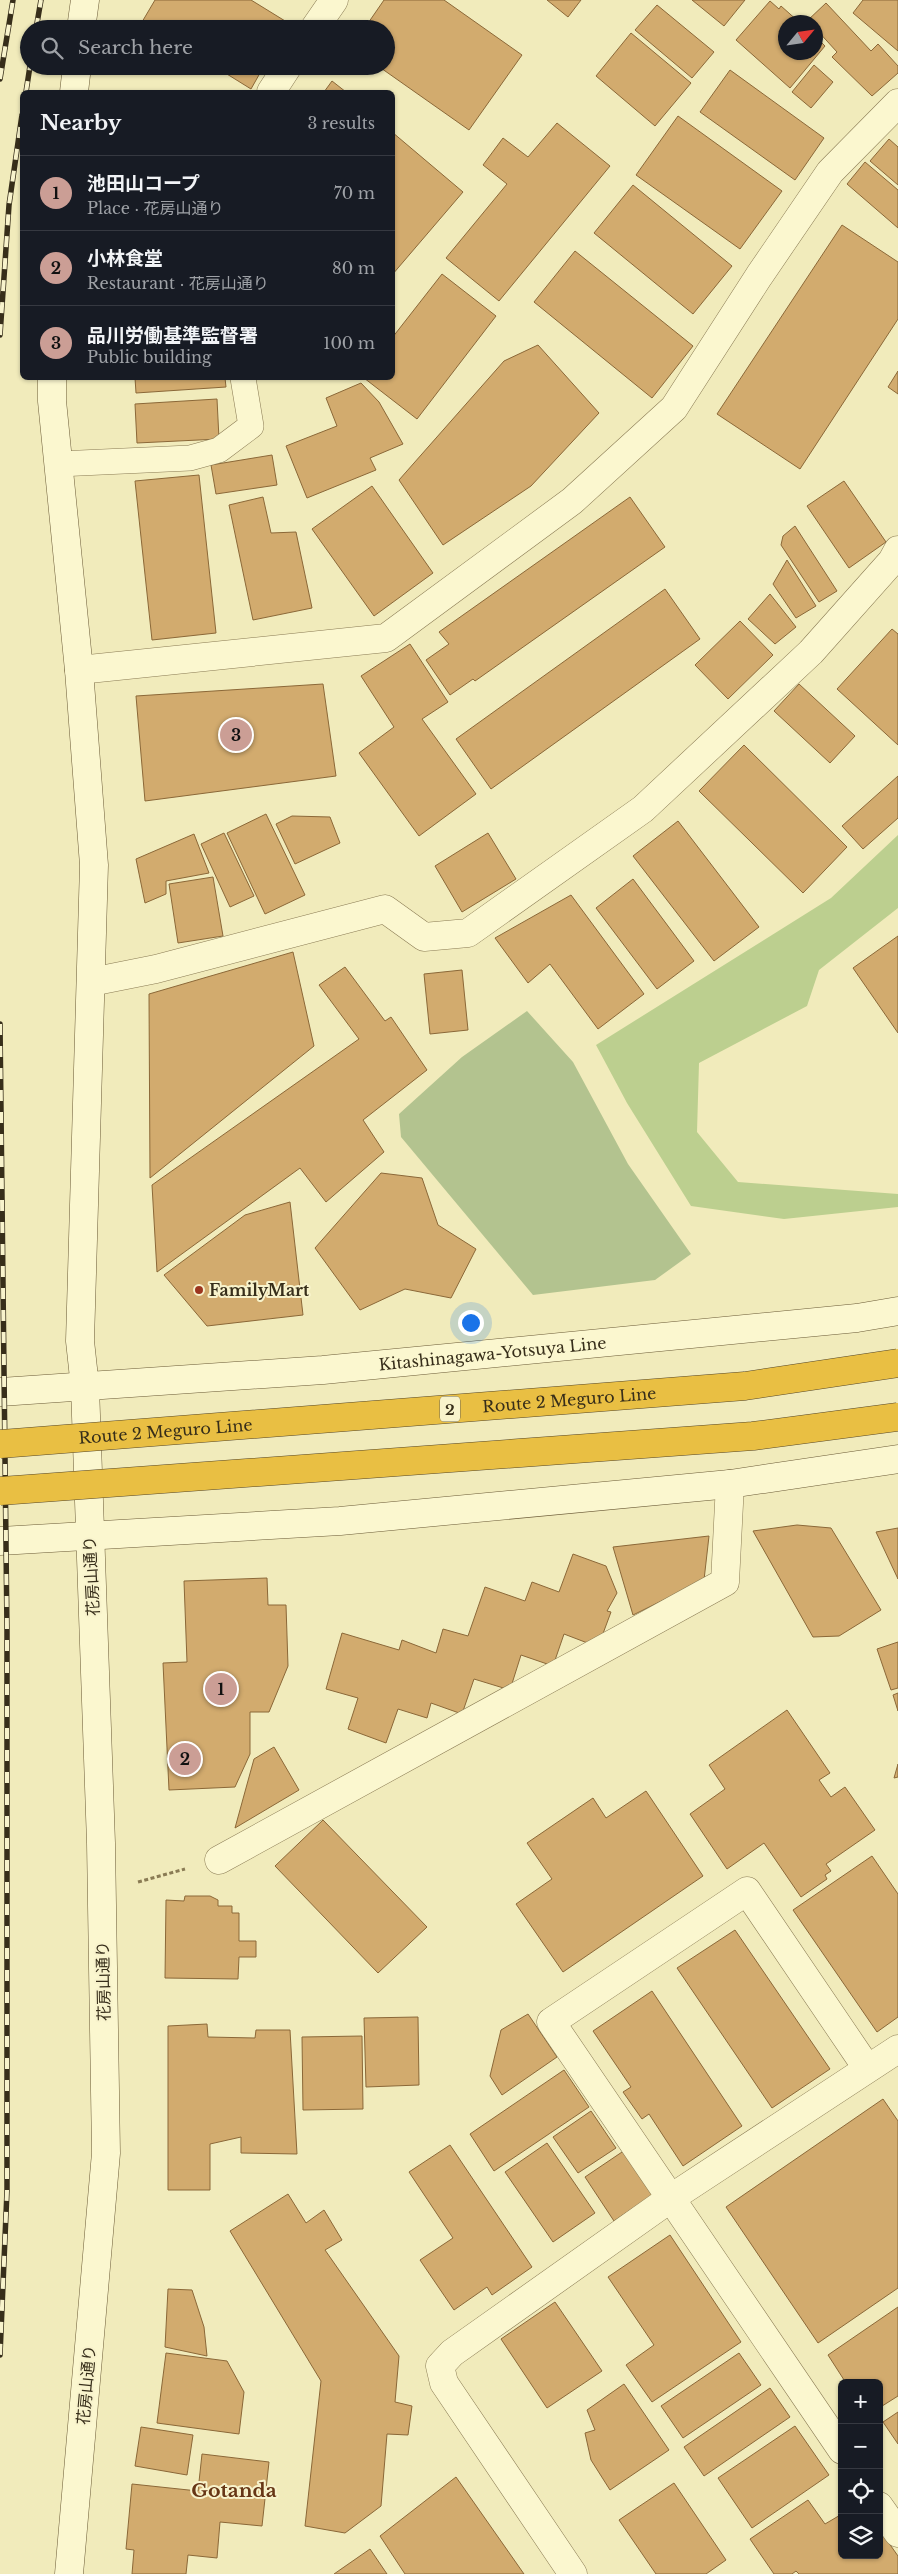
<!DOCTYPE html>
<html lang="en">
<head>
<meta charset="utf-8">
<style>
	:root { --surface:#171b24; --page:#242831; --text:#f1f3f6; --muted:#9ea1a6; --line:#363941; --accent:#cb9e95 }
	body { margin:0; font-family:"Libre Baskerville","Noto Sans JP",serif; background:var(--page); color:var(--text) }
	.controls { position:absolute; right:15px; bottom:15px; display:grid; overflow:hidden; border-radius:8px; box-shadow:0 1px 4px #0004 }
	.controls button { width:45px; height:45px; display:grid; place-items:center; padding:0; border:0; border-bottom:1px solid var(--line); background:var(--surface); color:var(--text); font:25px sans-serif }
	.compass { position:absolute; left:778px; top:15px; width:45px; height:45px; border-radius:50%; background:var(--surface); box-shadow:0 1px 4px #0004; rotate:61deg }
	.you { position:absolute; left:470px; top:1322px; width:18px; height:18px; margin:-12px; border:4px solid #fff; border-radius:50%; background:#1a73e8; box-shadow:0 0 0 8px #1a73e833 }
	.badge { display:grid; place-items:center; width:32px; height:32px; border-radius:50%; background:var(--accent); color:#111; font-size:16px; font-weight:700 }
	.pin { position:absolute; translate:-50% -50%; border:2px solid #fff; box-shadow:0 1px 5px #0006 }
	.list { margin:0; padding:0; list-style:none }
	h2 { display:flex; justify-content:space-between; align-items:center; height:65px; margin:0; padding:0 20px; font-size:21px }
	h2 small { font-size:16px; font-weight:400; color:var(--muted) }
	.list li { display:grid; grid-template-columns:32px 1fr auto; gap:15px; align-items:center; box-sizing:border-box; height:75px; padding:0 20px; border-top:1px solid var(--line) }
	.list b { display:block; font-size:19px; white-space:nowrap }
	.list p { margin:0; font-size:16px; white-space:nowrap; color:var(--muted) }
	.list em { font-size:16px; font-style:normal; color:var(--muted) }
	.icon { flex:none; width:28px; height:28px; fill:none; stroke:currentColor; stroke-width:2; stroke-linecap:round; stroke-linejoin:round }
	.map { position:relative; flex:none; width:898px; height:2574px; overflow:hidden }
	.search { position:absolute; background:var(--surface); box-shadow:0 1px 4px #0004; left:20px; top:20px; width:375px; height:55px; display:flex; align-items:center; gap:12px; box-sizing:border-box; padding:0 18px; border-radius:28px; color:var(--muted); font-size:19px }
	.panel { position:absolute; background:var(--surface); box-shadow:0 1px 4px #0004; left:20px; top:90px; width:375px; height:290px; border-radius:8px }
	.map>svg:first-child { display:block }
	.green { fill:#bccf8f }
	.cemetery { fill:#b3c38f }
	.building { fill:#d2ab6e; stroke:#8b6838 }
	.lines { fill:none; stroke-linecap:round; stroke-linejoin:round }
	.lane-casing { stroke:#8a7b54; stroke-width:26 }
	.street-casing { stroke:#8a7b54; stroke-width:29 }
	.secondary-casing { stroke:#6b5b37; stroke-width:29 }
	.path { stroke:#8a7b54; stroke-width:3; stroke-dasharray:4 2.5; stroke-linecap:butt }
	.lane { stroke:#fbf7cf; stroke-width:25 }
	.street { stroke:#fbf7cf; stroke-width:28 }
	.secondary { stroke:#fbf7cf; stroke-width:28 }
	.rail-casing { stroke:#372e1a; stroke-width:5.5 }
	.rail { stroke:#f8f3cc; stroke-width:4; stroke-dasharray:11; stroke-linecap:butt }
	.highway-bridge-casing { stroke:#564729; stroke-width:29; stroke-linecap:butt }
	.highway-bridge { stroke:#e9bf43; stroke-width:28 }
	.poi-dot { fill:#9d361f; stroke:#f8f3cc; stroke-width:2 }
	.labels { text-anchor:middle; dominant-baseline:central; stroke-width:4; stroke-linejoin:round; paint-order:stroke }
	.shield { fill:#f8f3cc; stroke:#71694f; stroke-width:1 }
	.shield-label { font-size:15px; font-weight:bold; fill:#372e1a }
	.poi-label { font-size:16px; font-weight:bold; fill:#372e1a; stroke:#f8f3cc; text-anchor:start }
	.street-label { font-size:16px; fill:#372e1a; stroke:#f8f3cc }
	.quarter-label { font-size:19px; font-weight:bold; fill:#673616; stroke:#f8f3cc }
</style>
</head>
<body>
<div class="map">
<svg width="898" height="2574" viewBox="0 0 898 2574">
	<rect width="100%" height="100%" fill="#f1ebbb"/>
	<!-- green -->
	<polygon class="green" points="898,835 898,908 819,970 807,1006 699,1063 697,1132 738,1182 898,1194 898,1207 784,1219 691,1206 627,1103 596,1045 831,898"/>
	<!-- cemetery -->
	<polygon class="cemetery" points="527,1011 573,1062 628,1164 691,1254 655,1280 533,1295 401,1137 399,1114 462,1057"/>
	<!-- building -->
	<g class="building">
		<polygon points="155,0 251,0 290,24 287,29 152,29 142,22"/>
		<polygon points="384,0 444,0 522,55 469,130 378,66 386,66 386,29 364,29"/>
		<polygon points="547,0 581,0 568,17"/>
		<polygon points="692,0 745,0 724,26"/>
		<polygon points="863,0 898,0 898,51 853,13"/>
		<polygon points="770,1 779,9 781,6 799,22 786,22 786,52 816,52 816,37 825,46 790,88 736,40"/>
		<polygon points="826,3 871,51 878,44 898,66 898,73 872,96 832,57 837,52 816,29 816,22 807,21"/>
		<polygon points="657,5 714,52 692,78 635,30"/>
		<polygon points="631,33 691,83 655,126 596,76"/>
		<polygon points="814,65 833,82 811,108 792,92"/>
		<polygon points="214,66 264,66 251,89"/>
		<polygon points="730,70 824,138 795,180 700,112"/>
		<polygon points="332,81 346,92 324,92"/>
		<polygon points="678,116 782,191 740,249 636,175"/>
		<polygon points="557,123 610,166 499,301 446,258 507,184 483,165 503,138 528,157"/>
		<polygon points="392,132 463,192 392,275"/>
		<polygon points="889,139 898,147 898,185 870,161"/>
		<polygon points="865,162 898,190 898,228 847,184"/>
		<polygon points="633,185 732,266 693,314 594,233"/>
		<polygon points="842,225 898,262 898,319 800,469 717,414"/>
		<polygon points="575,251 693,346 652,398 534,302"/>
		<polygon points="442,274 496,316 417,419 364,378 392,378 392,338"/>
		<polygon points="538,345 599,413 531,486 443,545 399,480 504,361"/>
		<polygon points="898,371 898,394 888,387"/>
		<polygon points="135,378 225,378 226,387 136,393"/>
		<polygon points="361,383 379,402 403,444 370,458 376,470 307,498 286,446 337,426 326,398"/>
		<polygon points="217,399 219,439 137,443 135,404"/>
		<polygon points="272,455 277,485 216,494 211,465"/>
		<polygon points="199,475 216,633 152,640 135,481"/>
		<polygon points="844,481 886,542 849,568 807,506"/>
		<polygon points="372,486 433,573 374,616 312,529"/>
		<polygon points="263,497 271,533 296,532 312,608 253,620 229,505"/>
		<polygon points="630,497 665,547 475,681 473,679 450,695 426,660 449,644 439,632"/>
		<polygon points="795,526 837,591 819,602 781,545 783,536"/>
		<polygon points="787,560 816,606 796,618 773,584"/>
		<polygon points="665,589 700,639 491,789 456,739"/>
		<polygon points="770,594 796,627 775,644 748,619"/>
		<polygon points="740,621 773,655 728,699 695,665"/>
		<polygon points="892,629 898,634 898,745 837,689"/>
		<polygon points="410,644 448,702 422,719 476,794 419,836 359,753 394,727 361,676"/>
		<polygon points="323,684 336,776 145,801 136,696"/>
		<polygon points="799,684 855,736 830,763 774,711"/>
		<polygon points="744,745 847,847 803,893 699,791"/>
		<polygon points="898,776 898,818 863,849 842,826"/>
		<polygon points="266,814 305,895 265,914 227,833"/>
		<polygon points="292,816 330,817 340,843 295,864 276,824"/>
		<polygon points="678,821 759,927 714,961 633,856"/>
		<polygon points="224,833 254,896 230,907 201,844"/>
		<polygon points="488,833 516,879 462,912 435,866"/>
		<polygon points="194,834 209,873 166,881 166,894 145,903 136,859"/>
		<polygon points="213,877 223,936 178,943 169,884"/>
		<polygon points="633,879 694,961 657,989 596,908"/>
		<polygon points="571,895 644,994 598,1029 550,964 528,983 495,938"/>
		<polygon points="898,936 898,1033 853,968"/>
		<polygon points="293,952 314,1046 150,1178 149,994"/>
		<polygon points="345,967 385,1021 391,1017 427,1070 363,1120 384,1152 326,1202 300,1168 157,1272 152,1185 359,1039 319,985"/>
		<polygon points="462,970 468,1030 430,1034 424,974"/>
		<polygon points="381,1173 422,1178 438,1225 476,1249 451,1298 405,1289 360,1310 315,1248"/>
		<polygon points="290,1202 303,1315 207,1326 164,1275 245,1215"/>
		<polygon points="797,1525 831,1528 881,1610 839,1636 813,1637 753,1531"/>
		<polygon points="898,1528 898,1579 876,1532"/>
		<polygon points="709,1536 704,1580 633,1615 613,1547"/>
		<polygon points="573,1554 606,1566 617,1593 607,1611 611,1612 598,1647 564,1634 553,1666 521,1655 510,1690 474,1679 462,1714 431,1703 427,1718 398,1709 386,1743 348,1729 358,1698 326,1689 342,1633 399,1650 402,1640 436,1653 443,1629 468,1636 485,1587 525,1601 532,1582 559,1592"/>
		<polygon points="267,1578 268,1605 286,1605 288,1666 269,1712 250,1712 250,1754 235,1787 169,1790 163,1663 187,1662 184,1581"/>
		<polygon points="898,1642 898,1688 891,1690 877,1649"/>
		<polygon points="898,1693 898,1711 893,1695"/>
		<polygon points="787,1710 830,1773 819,1780 831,1797 845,1787 875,1830 826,1864 831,1871 825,1875 827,1879 801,1897 764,1843 727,1869 690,1814 725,1789 709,1765"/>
		<polygon points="274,1747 299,1790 235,1828 254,1759"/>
		<polygon points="898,1764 898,1777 894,1778"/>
		<polygon points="646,1791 703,1876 563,1972 516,1904 552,1879 527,1843 593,1798 606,1818"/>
		<polygon points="323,1820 427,1927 378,1973 275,1866"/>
		<polygon points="872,1856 898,1894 898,2017 877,2032 793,1910"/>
		<polygon points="185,1896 210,1896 218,1900 218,1906 232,1906 232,1913 239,1913 239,1941 256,1941 256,1957 239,1957 238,1979 165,1978 166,1900 184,1901"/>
		<polygon points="735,1930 830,2069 772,2108 677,1968"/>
		<polygon points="652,1991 742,2126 683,2166 649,2114 642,2119 623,2092 631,2087 593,2031"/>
		<polygon points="528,2014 557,2057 502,2095 490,2076 501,2030"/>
		<polygon points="418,2017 419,2085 366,2087 364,2018"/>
		<polygon points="207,2024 208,2037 255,2038 256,2030 290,2030 297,2154 241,2153 241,2137 210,2144 210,2190 168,2190 168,2026"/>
		<polygon points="362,2036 363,2109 303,2110 302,2037"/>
		<polygon points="564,2070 589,2107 494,2171 470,2134"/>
		<polygon points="883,2099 898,2121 898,2288 818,2343 726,2207"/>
		<polygon points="591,2111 616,2148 578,2173 553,2137"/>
		<polygon points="547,2143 595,2213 553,2242 505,2172"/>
		<polygon points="450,2145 532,2267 492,2295 487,2287 454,2310 420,2260 453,2238 409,2172"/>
		<polygon points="625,2150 654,2194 614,2221 585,2177"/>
		<polygon points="288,2194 306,2223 324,2210 342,2240 325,2250 399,2356 395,2402 412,2406 408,2435 387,2434 381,2506 345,2533 305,2526 321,2381 230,2231"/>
		<polygon points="670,2235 741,2342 652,2402 626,2365 654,2345 608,2277"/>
		<polygon points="168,2289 192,2290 204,2327 207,2356 165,2347"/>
		<polygon points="555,2302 602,2371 547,2408 501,2339"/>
		<polygon points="898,2307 898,2396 879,2408 879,2383 846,2383 828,2355"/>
		<polygon points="166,2353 227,2361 244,2392 239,2434 157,2423"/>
		<polygon points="739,2353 761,2385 683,2438 661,2406"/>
		<polygon points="624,2384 669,2450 610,2490 591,2460 585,2433 595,2430 587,2410"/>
		<polygon points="770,2388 790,2417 704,2476 684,2447"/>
		<polygon points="898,2412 898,2444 883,2422"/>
		<polygon points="795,2426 829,2475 752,2528 718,2478"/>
		<polygon points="141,2427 193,2435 187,2475 135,2466"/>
		<polygon points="202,2454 269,2462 262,2526 220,2522 217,2558 188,2555 186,2574 132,2574 134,2550 126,2549 132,2484 198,2491"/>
		<polygon points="456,2477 524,2574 405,2574 380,2536"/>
		<polygon points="674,2483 726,2560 706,2574 656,2574 619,2520"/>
		<polygon points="808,2500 825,2524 842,2514 842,2555 879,2555 879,2529 898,2556 898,2574 799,2574 796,2571 792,2574 774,2574 750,2539"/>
		<polygon points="370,2549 387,2574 334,2574"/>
	</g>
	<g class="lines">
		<!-- lane casing -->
		<g class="lane-casing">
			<polyline id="lane" points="58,464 190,458 219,450 251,426 243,378"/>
		</g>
		<!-- street casing -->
		<g class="street-casing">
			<g id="street">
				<polyline points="314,29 334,0"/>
				<polyline points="271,92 288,66"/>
				<polyline points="79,670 386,638 572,501 674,408 759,276 830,172 898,103"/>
				<polyline points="91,982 156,969 385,909 424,937 468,933 643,809 811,652 892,561 898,550"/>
				<polyline points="219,1860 725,1582 730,1484"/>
				<polyline points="842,2450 551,2022 747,1891 867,2068"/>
				<polyline points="879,2506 898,2533"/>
				<polyline points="573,2574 444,2383 440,2366 452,2353 671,2198 898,2049"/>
			</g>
		</g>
		<!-- secondary casing -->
		<g class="secondary-casing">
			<g id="secondary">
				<polyline points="81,29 85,0"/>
				<polyline points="74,92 77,66"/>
				<polyline points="52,378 52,401 79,670 94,865 80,1341 85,1387 101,1843 106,2153 69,2574"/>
				<path id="s1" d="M 0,1392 L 323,1370 L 857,1318 L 898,1311"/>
				<polyline points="0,1541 340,1521 730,1484 898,1459"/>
			</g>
		</g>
		<!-- path -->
		<polyline class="path" points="138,1882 185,1869"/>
		<!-- lane -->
		<use href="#lane" class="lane"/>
		<!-- street -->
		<use href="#street" class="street"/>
		<!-- secondary -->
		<use href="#secondary" class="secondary"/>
		<!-- rail casing -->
		<g class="rail-casing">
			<g id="rail">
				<polyline points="36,29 41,0"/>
				<polyline points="0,79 13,0"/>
				<polyline points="26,92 30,66"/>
				<polyline points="0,335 9,205 22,115"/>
				<polyline points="0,1024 7,1631 7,2191 0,2355"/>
			</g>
		</g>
		<!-- rail -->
		<use href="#rail" class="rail"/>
		<!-- highway-bridge casing -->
		<g class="highway-bridge-casing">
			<g id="highway-bridge">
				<path id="s2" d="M 0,1444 L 745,1386 L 898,1363"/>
				<polyline points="0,1491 753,1436 898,1417"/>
			</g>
		</g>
		<!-- highway-bridge -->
		<use href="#highway-bridge" class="highway-bridge"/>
	</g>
	<!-- markers -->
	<circle class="poi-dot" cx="199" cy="1290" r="5"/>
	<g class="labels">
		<!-- shield labels -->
		<rect class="shield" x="440" y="1396.5" width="20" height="25" rx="4"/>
		<g class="shield-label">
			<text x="450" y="1409">2</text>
		</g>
		<!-- poi labels -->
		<g class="poi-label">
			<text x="209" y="1290">FamilyMart</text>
		</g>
		<!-- street labels -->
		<g class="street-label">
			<text stroke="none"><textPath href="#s1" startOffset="494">Kitashinagawa-Yotsuya Line</textPath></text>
			<text stroke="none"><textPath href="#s2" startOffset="571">Route 2 Meguro Line</textPath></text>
			<text stroke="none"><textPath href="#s2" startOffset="166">Route 2 Meguro Line</textPath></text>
			<text transform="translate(91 1576) rotate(-93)">花房山通り</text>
			<text transform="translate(103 1981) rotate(-91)">花房山通り</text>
			<text transform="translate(86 2385) rotate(-85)">花房山通り</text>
		</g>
		<!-- quarter labels -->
		<g class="quarter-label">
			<text x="234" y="2490">Gotanda</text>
		</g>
	</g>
</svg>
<div class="controls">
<button>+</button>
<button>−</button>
<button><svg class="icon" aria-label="locate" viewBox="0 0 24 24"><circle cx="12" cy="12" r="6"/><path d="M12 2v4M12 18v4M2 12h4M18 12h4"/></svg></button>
<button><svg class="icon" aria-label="layers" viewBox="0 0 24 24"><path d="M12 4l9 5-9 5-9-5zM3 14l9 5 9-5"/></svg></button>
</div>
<svg class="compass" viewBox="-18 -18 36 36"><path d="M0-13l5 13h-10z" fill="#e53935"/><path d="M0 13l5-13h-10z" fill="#9ea1a6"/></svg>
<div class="you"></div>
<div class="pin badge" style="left:221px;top:1689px">1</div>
<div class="pin badge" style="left:185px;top:1759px">2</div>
<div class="pin badge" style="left:236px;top:735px">3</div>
<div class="search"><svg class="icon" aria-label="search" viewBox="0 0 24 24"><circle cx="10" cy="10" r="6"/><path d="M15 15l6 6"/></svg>Search here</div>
<section class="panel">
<h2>Nearby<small>3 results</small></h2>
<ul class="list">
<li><span class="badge">1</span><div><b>池田山コープ</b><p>Place · 花房山通り</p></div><em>70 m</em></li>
<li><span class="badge">2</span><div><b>小林食堂</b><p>Restaurant · 花房山通り</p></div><em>80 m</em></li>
<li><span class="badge">3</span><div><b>品川労働基準監督署</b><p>Public building</p></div><em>100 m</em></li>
</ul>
</section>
</div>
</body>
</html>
